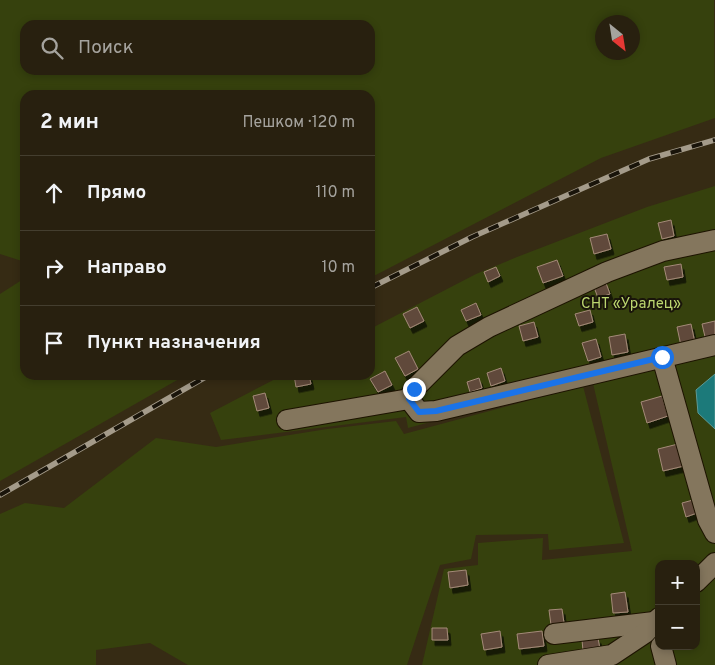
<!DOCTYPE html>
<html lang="ru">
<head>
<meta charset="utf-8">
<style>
	:root { --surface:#28200f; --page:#342d1d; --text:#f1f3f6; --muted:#a5a39e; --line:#443e2f }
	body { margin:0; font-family:Overpass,sans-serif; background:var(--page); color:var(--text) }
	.controls { position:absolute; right:15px; bottom:15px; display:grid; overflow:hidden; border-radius:10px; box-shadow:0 2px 8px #0003 }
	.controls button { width:45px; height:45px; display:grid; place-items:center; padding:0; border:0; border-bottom:1px solid var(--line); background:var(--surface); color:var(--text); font:25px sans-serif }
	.compass { position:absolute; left:595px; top:15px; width:45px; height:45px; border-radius:50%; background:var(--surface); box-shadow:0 2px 8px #0003; rotate:150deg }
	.stop { position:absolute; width:15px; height:15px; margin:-11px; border:4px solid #1a73e8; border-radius:50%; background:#fff }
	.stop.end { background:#1a73e8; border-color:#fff; box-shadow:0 1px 5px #0008 }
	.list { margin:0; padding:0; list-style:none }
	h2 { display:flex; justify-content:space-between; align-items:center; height:65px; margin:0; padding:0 20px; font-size:21px }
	h2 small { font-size:16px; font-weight:400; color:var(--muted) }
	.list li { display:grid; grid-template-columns:32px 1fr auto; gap:15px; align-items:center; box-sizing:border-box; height:75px; padding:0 20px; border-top:1px solid var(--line) }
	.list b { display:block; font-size:19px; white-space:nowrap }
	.list em { font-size:16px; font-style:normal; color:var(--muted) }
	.icon { flex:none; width:28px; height:28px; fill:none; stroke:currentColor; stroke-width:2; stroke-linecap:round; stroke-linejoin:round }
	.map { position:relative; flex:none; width:715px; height:665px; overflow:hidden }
	.search { position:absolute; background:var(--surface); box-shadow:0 2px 8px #0003; left:20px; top:20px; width:355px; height:55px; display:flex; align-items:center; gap:12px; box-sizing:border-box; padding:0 18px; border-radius:15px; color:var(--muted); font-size:19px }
	.panel { position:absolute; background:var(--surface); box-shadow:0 2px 8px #0003; left:20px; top:90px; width:355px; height:290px; border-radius:15px }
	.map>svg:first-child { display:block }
	.green { fill:#36410d; fill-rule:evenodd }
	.water { fill:#1c7a7a; stroke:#5b9a96 }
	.building { fill:#614a3a; stroke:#a48a79; filter:url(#shadow) }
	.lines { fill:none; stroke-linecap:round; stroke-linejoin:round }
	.minor-casing { stroke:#1d1300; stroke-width:22 }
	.minor { stroke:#84765d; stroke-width:20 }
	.rail-casing { stroke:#a49b8a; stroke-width:5.5 }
	.rail { stroke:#19140a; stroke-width:4; stroke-dasharray:11; stroke-linecap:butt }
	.route { stroke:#1a73e8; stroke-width:6 }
	.labels { text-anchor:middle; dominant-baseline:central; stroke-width:4; stroke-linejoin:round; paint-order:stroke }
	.park-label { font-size:15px; fill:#bcd66f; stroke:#19140a }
</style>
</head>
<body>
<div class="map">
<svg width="715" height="665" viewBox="0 0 715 665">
	<defs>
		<filter id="shadow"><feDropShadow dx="3" dy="5.5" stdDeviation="0" flood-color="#0009"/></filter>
	</defs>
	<rect width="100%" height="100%" fill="#362b14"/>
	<!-- green -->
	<g class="green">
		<path d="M 0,0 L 714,0 L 715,118 L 601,158 L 370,278 L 370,95 L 25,95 L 25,262 L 0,254 ZM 632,22 L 632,52 L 602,52 L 602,22 ZM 25,25 L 370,25 L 370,70 L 25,70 Z"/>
		<path d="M 715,186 L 715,665 L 422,665 L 444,569 L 478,565 L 478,543 L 543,538 L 542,560 L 632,551 L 592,379 L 408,428 L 406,417 L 221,440 L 210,413 L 283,375 L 370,375 L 370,329 L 476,274 L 517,257 L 647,207 ZM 659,564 L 696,564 L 696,646 L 659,646 Z"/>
		<polygon points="25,278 25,375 186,375 0,481 0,294"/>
		<polygon points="583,386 624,543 549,550 548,534 476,535 471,559 440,565 407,665 188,665 150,643 96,650 96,665 0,665 0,514 25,503 64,508 156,438 216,447 327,429 396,421 404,434"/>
	</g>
	<!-- water -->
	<polygon class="water" points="715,374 715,429 698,413 696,390"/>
	<!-- building -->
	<g class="building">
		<polygon points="671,220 674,236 662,239 658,223"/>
		<polygon points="607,234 611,249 594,254 590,238"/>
		<polygon points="557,260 563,276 543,283 537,267"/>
		<polygon points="681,264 683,277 667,280 664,267"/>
		<polygon points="496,267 500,276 488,282 484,272"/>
		<polygon points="606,283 610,294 598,298 594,287"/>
		<polygon points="476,303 481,315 466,321 461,310"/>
		<polygon points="417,307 424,321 410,328 403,314"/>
		<polygon points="590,310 593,322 579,326 575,314"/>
		<polygon points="715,321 715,338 706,341 702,324"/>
		<polygon points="534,322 538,337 523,341 519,326"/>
		<polygon points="691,324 695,343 681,346 677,327"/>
		<polygon points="625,334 628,352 612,355 609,337"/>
		<polygon points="596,339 601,357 588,361 582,343"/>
		<polygon points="409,351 418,369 405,376 395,358"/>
		<polygon points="501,368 505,381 491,386 487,373"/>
		<polygon points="385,371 392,385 378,392 370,379"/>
		<polygon points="294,375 309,375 311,384 296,387"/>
		<polygon points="479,378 482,388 470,392 467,382"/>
		<polygon points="265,393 269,408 257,411 253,396"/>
		<polygon points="662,396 668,416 647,423 641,402"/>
		<polygon points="678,444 684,466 663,471 658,449"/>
		<polygon points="693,500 697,513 686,517 682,503"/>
		<polygon points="466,570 468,585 450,588 448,572"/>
		<polygon points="625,592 628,612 613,613 611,594"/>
		<polygon points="562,609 564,623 551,625 549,610"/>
		<polygon points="432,628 447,628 448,640 432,640"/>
		<polygon points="500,631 502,647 484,650 481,634"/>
		<polygon points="542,631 544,646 519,649 517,634"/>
		<polygon points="598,638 600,649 583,651 582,640"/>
	</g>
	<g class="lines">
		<!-- minor casing -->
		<g class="minor-casing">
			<g id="minor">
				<polyline points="715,240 663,251 607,272 489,327 457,346 414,389 409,399 419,412 436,411 715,345"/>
				<polyline points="662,357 708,520 715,533"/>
				<polyline points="287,420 409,399"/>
				<polyline points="696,582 715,563"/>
				<polyline points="554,634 654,622 655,627"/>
				<polyline points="661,646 666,665"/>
				<polyline points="548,665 612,655 645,633 659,618"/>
			</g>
		</g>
		<!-- minor -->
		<use href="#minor" class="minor"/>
		<!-- rail casing -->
		<g class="rail-casing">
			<g id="rail">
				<polyline points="370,288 472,237 649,159 715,140"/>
				<polyline points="0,495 209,375"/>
			</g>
		</g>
		<!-- rail -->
		<use href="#rail" class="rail"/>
	</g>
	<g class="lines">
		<!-- route -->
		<polyline class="route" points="414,389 409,399 419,412 436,411 662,357"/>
	</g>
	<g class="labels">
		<!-- park labels -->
		<g class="park-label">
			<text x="631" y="304">СНТ «Уралец»</text>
		</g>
	</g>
</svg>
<div class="controls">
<button>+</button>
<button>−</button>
</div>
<svg class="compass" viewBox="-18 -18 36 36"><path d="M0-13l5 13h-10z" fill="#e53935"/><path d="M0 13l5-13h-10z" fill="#a5a39e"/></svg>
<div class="stop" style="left:662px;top:357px"></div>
<div class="stop end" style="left:414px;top:389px"></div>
<div class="search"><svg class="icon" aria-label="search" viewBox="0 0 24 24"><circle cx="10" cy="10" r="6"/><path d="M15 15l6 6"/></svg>Поиск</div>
<section class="panel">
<h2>2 мин<small>Пешком · 120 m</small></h2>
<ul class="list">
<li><svg class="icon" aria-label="ahead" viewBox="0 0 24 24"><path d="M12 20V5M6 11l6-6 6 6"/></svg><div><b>Прямо</b></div><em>110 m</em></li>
<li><svg class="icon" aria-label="right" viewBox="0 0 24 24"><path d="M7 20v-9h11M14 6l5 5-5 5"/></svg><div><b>Направо</b></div><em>10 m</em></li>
<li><svg class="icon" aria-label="arrive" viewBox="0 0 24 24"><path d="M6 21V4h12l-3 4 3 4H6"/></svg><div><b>Пункт назначения</b></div></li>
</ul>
</section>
</div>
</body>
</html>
